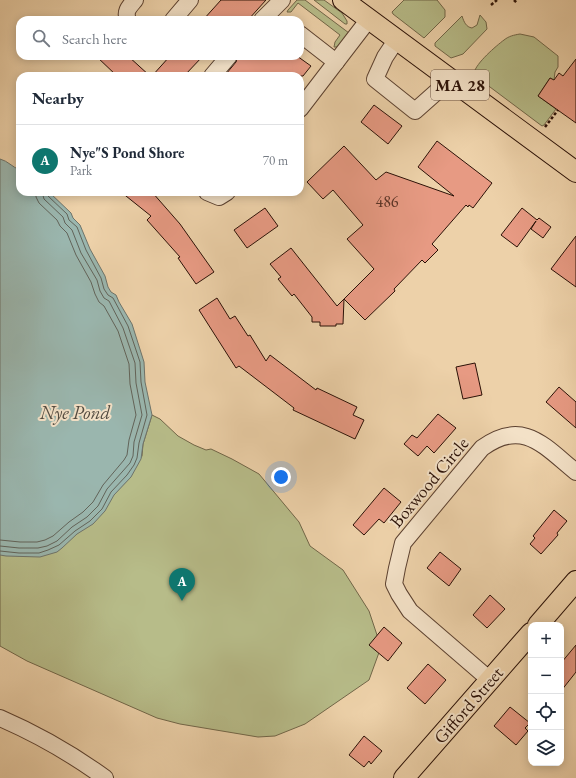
<!DOCTYPE html>
<html lang="en">
<head>
<meta charset="utf-8">
<style>
	:root { --surface:#fff; --page:#f2f2f3; --text:#1f2937; --muted:#747a83; --line:#e0e1e3; --accent:#0f766e }
	body { margin:0; font-family:"EB Garamond",serif; background:var(--page); color:var(--text) }
	.controls { position:absolute; right:12px; bottom:12px; display:grid; overflow:hidden; border-radius:8px; box-shadow:0 2px 10px #0003 }
	.controls button { width:36px; height:36px; display:grid; place-items:center; padding:0; border:0; border-bottom:1px solid var(--line); background:var(--surface); color:var(--text); font:20px sans-serif }
	.you { position:absolute; left:281px; top:477px; width:14px; height:14px; margin:-10px; border:3px solid #fff; border-radius:50%; background:#1a73e8; box-shadow:0 0 0 6px #1a73e833 }
	.badge { display:grid; place-items:center; width:26px; height:26px; border-radius:50%; background:var(--accent); color:#fff; font-size:13px; font-weight:700 }
	.pin { position:absolute; translate:-50% -33px; filter:drop-shadow(0 1px 2px #0008) }
	.pin::after { content:''; position:absolute; top:21px; width:14px; height:12px; background:inherit; clip-path:polygon(0 0,100% 0,50% 100%) }
	.list { margin:0; padding:0; list-style:none }
	h2 { display:flex; justify-content:space-between; align-items:center; height:52px; margin:0; padding:0 16px; font-size:17px }
	h2 small { font-size:13px; font-weight:400; color:var(--muted) }
	.list li { display:grid; grid-template-columns:26px 1fr auto; gap:12px; align-items:center; box-sizing:border-box; height:72px; padding:0 16px; border-top:1px solid var(--line) }
	.list b { display:block; font-size:15px; white-space:nowrap }
	.list p { margin:0; font-size:13px; white-space:nowrap; color:var(--muted) }
	.list em { font-size:13px; font-style:normal; color:var(--muted) }
	.icon { flex:none; width:22px; height:22px; fill:none; stroke:currentColor; stroke-width:2; stroke-linecap:round; stroke-linejoin:round }
	.map { position:relative; flex:none; width:576px; height:778px; overflow:hidden }
	.search { position:absolute; background:var(--surface); box-shadow:0 2px 10px #0003; left:16px; top:16px; width:288px; height:44px; display:flex; align-items:center; gap:10px; box-sizing:border-box; padding:0 14px; border-radius:12px; color:var(--muted); font-size:15px }
	.panel { position:absolute; background:var(--surface); box-shadow:0 2px 10px #0003; left:16px; top:72px; width:288px; height:124px; border-radius:12px }
	.map>svg:first-child { display:block }
	.green { fill:#b7bc89; stroke:#716648 }
	.water { fill:#9ab6ae; stroke:#6e746b }
	.lines { fill:none; stroke-linecap:round; stroke-linejoin:round }
	.shore { stroke:#62645a; stroke-width:1 }
	.building { fill:#e79a83; stroke:#2b1107 }
	.minor-casing { stroke:#5c4130; stroke-width:18 }
	.major-casing { stroke:#2b1107; stroke-width:22 }
	.path { stroke:#2b1107; stroke-width:2.5; stroke-dasharray:3 2; stroke-linecap:butt }
	.minor { stroke:#f3e1c7; stroke-width:16 }
	.major { stroke:#edd1a9; stroke-width:20 }
	.labels { text-anchor:middle; dominant-baseline:central; stroke-width:4; stroke-linejoin:round; paint-order:stroke }
	.number-label { font-size:16px; fill:#5a3326 }
	.shield { fill:#f3e1c7; stroke:#674f41; stroke-width:1 }
	.shield-label { font-size:17px; font-weight:bold; fill:#2b1107 }
	.street-label { font-size:18px; fill:#2b1107; stroke:#f3e1c7 }
	.water-label { font-size:19px; font-style:italic; fill:#524b41; stroke:#f3e1c7 }
</style>
</head>
<body>
<div class="map">
<svg width="576" height="778" viewBox="0 0 576 778">
	<rect width="100%" height="100%" fill="#edd1a9"/>
	<filter id="stains"><feTurbulence type="fractalNoise" baseFrequency=".005" numOctaves="4"/><feColorMatrix values="0 0 0 0 .2 0 0 0 0 .09 0 0 0 0 .02 0 0 0 .5 -.17"/></filter>
	<radialGradient id="worn" r=".72"><stop offset=".6" stop-color="#630" stop-opacity="0"/><stop offset="1" stop-color="#630" stop-opacity=".3"/></radialGradient>
	<!-- green -->
	<g class="green">
		<polygon points="297,0 305,0 349,33 337,47 334,47 335,42 340,35 298,3 291,12 287,12 288,10"/>
		<polygon points="314,0 324,0 342,13 347,21 347,24 345,24"/>
		<polygon points="404,0 437,0 445,10 445,17 424,38 393,14 392,12"/>
		<path d="M 480,15 L 486,22 L 487,29 L 463,54 L 451,58 L 435,46 L 435,43 L 462,16 C 464,22 466,27 472,28 L 477,25 Z"/>
		<path d="M 520,34 L 534,37 L 558,56 L 558,67 L 555,72 L 554,80 L 550,78 L 538,96 L 556,109 L 544,125 L 542,126 L 478,78 L 474,73 C 476,63 496,46 504,40 C 509,36 514,35 520,34 Z"/>
		<polygon points="152,415 160,419 178,436 194,445 206,450 211,449 232,459 259,474 299,522 310,546 343,570 369,611 381,647 369,680 305,724 275,736 258,737 180,724 157,718 27,661 0,646 0,532 118,490 125,483 142,456 143,444"/>
	</g>
	<!-- water -->
	<path class="water" d="M 0,159 C 8,161 12,167 20,170 L 20,192 L 49,192 L 71,213 L 73,218 L 80,225 L 90,249 L 105,276 L 108,287 L 111,292 L 116,295 L 119,302 L 132,324 L 144,362 L 145,382 L 152,415 L 143,444 L 141,459 L 131,477 L 114,495 L 105,511 L 93,524 L 77,534 L 62,548 L 57,552 L 40,557 L 6,556 L 0,555 Z"/>
	<g class="lines">
		<!-- shore -->
		<g class="shore">
			<polyline points="0,540 20,542 37,542 45,540 53,536 69,522 83,512 93,502 103,485 124,460 127,455 129,440 136,415 130,384 129,364 118,331 104,306 99,302 95,294 91,282 76,255 67,233 60,226 57,220 39,203 36,197 36,192"/>
			<polyline points="0,546 19,548 38,548 47,546 57,541 72,527 87,517 98,506 107,489 130,463 133,456 134,442 142,415 136,383 135,363 123,328 109,301 104,298 100,291 97,280 81,253 72,230 65,223 63,217 44,199 42,192"/>
			<polyline points="0,551 19,553 39,553 48,550 59,545 75,531 90,521 102,509 111,492 127,475 134,465 137,458 139,443 147,415 141,382 140,362 128,326 113,298 108,295 104,289 101,278 86,250 77,227 69,220 67,214 48,196 47,192"/>
		</g>
	</g>
	<!-- building -->
	<g class="building">
		<polygon points="221,0 266,0 248,20 203,20"/>
		<polygon points="96,56 128,56 150,76 117,76"/>
		<polygon points="170,56 203,56 184,76 152,76"/>
		<polygon points="238,56 297,56 311,66 303,76 228,76 226,74 236,62"/>
		<polygon points="576,59 576,123 538,96 550,78 554,80 559,73 563,76"/>
		<polygon points="374,105 402,126 388,144 361,122"/>
		<polygon points="437,141 492,183 473,208 469,205 468,207 466,205 432,244 438,250 425,263 422,260 394,289 395,291 365,320 344,299 374,269 347,239 363,225 333,190 323,199 307,182 344,146 376,180 386,172 454,196 418,167"/>
		<polygon points="121,192 152,192 180,224 214,272 196,284 178,258 180,257 147,220 151,216"/>
		<polygon points="265,208 278,226 247,248 234,230"/>
		<polygon points="522,208 537,220 539,218 551,227 543,238 531,229 536,221 517,247 501,235"/>
		<polygon points="576,236 576,287 551,269"/>
		<polygon points="291,248 337,306 344,299 343,324 336,324 336,326 320,326 320,322 312,322 312,317 294,294 292,296 278,279 281,277 270,264"/>
		<polygon points="217,298 230,319 235,316 248,336 250,335 266,361 270,355 316,390 317,388 357,407 353,415 364,420 355,439 293,410 294,408 239,366 236,368 199,310"/>
		<polygon points="475,363 482,395 463,399 456,367"/>
		<polygon points="559,387 576,402 576,428 546,402"/>
		<polygon points="438,414 456,428 434,453 427,446 418,456 404,444 412,435 417,438"/>
		<polygon points="384,488 401,502 384,523 379,519 364,535 353,525"/>
		<polygon points="554,510 567,521 557,533 558,535 541,554 530,544 535,538 533,536"/>
		<polygon points="440,552 461,569 449,586 427,568"/>
		<polygon points="490,595 505,609 487,628 473,615"/>
		<polygon points="384,627 402,643 388,661 369,645"/>
		<polygon points="576,645 576,672 561,691 561,663"/>
		<polygon points="428,664 446,680 425,704 407,688"/>
		<polygon points="510,707 530,723 525,728 528,731 516,745 494,726"/>
		<polygon points="364,736 382,751 371,764 369,761 364,767 349,755"/>
	</g>
	<g class="lines">
		<!-- minor casing -->
		<g class="minor-casing">
			<g id="minor">
				<path d="M 128,20 C 124,11 130,6 135,0"/>
				<polyline points="173,20 190,0"/>
				<polyline points="262,20 282,0"/>
				<polyline points="300,34 336,62"/>
				<polyline points="397,39 385,57 375,79 415,111 451,79"/>
				<polyline points="212,76 229,56"/>
				<polyline points="300,109 369,19"/>
				<polyline points="207,192 219,197 227,192"/>
				<path d="M 490,680 L 410,611 L 399,594 L 394,584 L 397,568 L 403,543 L 482,448 C 523,418 544,446 576,472"/>
				<path d="M 0,718 C 37,734 72,754 105,778"/>
			</g>
		</g>
		<!-- major casing -->
		<g class="major-casing">
			<g id="major">
				<polyline points="343,0 576,172"/>
				<polyline points="538,625 576,581"/>
				<polyline points="404,778 531,633"/>
			</g>
		</g>
		<!-- path -->
		<g class="path">
			<polyline points="514,0 517,3"/>
			<polyline points="491,5 497,0"/>
			<polyline points="545,127 558,110"/>
		</g>
		<!-- minor -->
		<use href="#minor" class="minor"/>
		<!-- major -->
		<use href="#major" class="major"/>
	</g>
	<g class="labels">
		<!-- number labels -->
		<g class="number-label">
			<text x="387" y="201">486</text>
		</g>
		<!-- shield labels -->
		<rect class="shield" x="431" y="70" width="58" height="30" rx="3"/>
		<g class="shield-label">
			<text x="460" y="85">MA 28</text>
		</g>
		<!-- street labels -->
		<g class="street-label">
			<text transform="translate(429 482) rotate(-50)">Boxwood Circle</text>
			<text transform="translate(468 705) rotate(-49)">Gifford Street</text>
		</g>
		<!-- water labels -->
		<g class="water-label">
			<text x="75" y="412">Nye Pond</text>
		</g>
	</g>
	<rect width="100%" height="100%" filter="url(#stains)"/>
	<rect width="100%" height="100%" fill="url(#worn)"/>
</svg>
<div class="controls">
<button>+</button>
<button>−</button>
<button><svg class="icon" aria-label="locate" viewBox="0 0 24 24"><circle cx="12" cy="12" r="6"/><path d="M12 2v4M12 18v4M2 12h4M18 12h4"/></svg></button>
<button><svg class="icon" aria-label="layers" viewBox="0 0 24 24"><path d="M12 4l9 5-9 5-9-5zM3 14l9 5 9-5"/></svg></button>
</div>
<div class="you"></div>
<div class="pin badge" style="left:182px;top:601px">A</div>
<div class="search"><svg class="icon" aria-label="search" viewBox="0 0 24 24"><circle cx="10" cy="10" r="6"/><path d="M15 15l6 6"/></svg>Search here</div>
<section class="panel">
<h2>Nearby<small></small></h2>
<ul class="list">
<li><span class="badge">A</span><div><b>Nye&quot;S Pond Shore</b><p>Park</p></div><em>70 m</em></li>
</ul>
</section>
</div>
</body>
</html>
